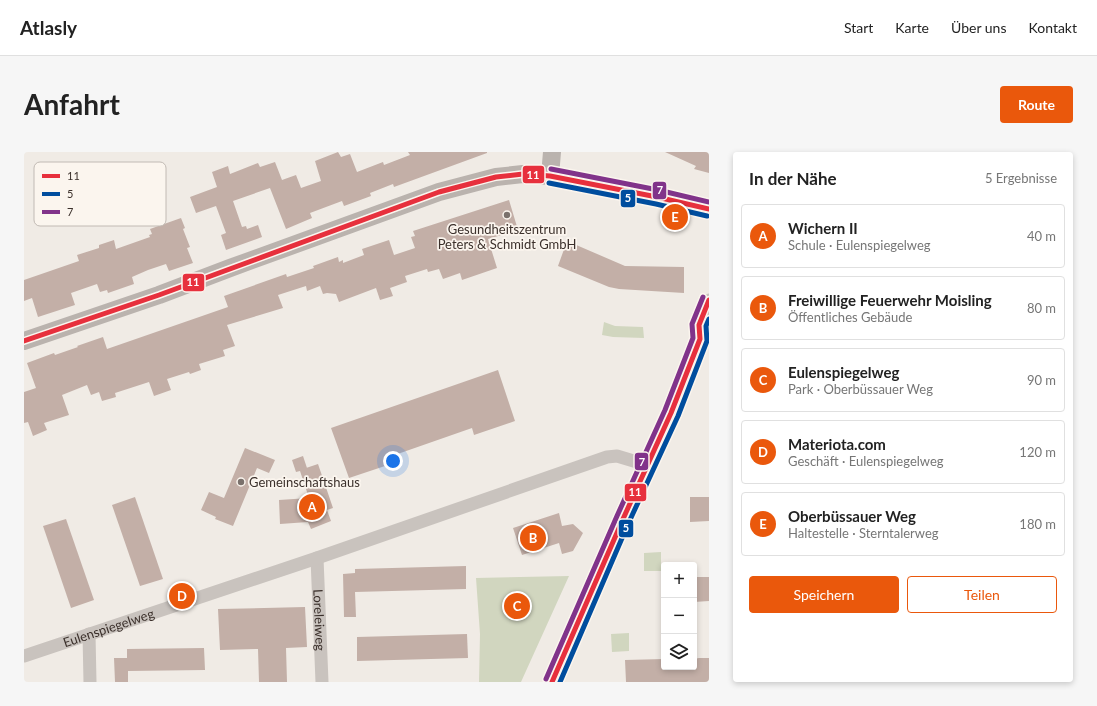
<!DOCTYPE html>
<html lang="de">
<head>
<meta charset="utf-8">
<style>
	:root { --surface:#fff; --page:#f6f6f6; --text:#222; --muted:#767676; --line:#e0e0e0; --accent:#ea580c }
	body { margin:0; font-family:Lato,sans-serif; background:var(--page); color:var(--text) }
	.controls { position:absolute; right:12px; bottom:12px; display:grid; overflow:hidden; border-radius:4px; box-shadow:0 2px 6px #0003 }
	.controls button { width:36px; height:36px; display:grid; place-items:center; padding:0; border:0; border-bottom:1px solid var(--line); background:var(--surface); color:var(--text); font:20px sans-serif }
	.you { position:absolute; left:369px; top:309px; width:14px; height:14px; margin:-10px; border:3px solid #fff; border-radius:50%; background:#1a73e8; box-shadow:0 0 0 6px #1a73e833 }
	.badge { display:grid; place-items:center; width:26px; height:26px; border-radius:50%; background:var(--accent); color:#fff; font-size:13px; font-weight:700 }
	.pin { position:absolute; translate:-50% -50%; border:2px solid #fff; box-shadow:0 1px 4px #0006 }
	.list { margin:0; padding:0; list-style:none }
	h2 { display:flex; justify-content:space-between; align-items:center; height:52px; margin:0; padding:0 16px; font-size:17px }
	h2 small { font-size:13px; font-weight:400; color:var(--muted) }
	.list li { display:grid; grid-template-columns:26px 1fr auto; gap:12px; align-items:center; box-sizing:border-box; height:64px; margin:0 8px 8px; padding:0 8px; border:1px solid var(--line); border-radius:4px }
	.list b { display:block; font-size:15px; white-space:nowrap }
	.list p { margin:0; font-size:13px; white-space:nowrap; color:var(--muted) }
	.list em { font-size:13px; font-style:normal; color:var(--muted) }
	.actions { display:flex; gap:8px; padding:12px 16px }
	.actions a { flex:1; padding:9px 0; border:1px solid var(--accent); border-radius:4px; text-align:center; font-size:14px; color:var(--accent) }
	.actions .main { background:var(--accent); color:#fff }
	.icon { flex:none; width:22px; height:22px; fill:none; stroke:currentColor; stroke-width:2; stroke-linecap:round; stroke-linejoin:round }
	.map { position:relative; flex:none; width:685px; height:530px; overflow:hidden; border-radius:4px }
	header { display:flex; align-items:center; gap:24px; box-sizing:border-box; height:56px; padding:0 20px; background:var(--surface); border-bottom:1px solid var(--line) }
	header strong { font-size:19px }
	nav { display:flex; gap:22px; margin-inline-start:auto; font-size:14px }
	.intro { display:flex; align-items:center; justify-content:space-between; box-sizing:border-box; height:96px; padding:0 24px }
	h1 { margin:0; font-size:28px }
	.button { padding:10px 18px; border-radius:4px; background:var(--accent); color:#fff; font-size:14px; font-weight:700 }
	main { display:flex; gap:24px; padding:0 24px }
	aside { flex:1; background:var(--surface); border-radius:4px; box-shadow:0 2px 6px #0003 }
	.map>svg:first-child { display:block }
	.green { fill:#d1d6bf }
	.building { fill:#c3afa7 }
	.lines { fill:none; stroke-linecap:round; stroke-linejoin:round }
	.street { stroke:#c9c3be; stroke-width:13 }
	.secondary { stroke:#bab3ae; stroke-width:18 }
	.bus-1-casing { stroke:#fbf5ee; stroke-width:8 }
	.bus-2-casing { stroke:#fbf5ee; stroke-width:8 }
	.bus-3-casing { stroke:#fbf5ee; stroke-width:8 }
	.bus-1 { stroke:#e7303d; stroke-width:5 }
	.bus-2 { stroke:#004d9e; stroke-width:5 }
	.bus-3 { stroke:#81338a; stroke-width:5 }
	.poi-dot { fill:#7a716c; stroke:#fbf5ee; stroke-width:1.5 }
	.labels { text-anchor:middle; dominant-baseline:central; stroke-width:3.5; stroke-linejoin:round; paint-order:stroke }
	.poi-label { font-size:13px; fill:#3b302b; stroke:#fbf5ee }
	.street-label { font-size:13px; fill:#3b302b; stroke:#fbf5ee }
	.key { fill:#fbf5ee; stroke:#c1bab4; stroke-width:1 }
	.key-label { font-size:11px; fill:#3b302b }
	.line-badge { stroke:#fbf5ee; stroke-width:1.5 }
	.badge-label { font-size:11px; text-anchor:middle; font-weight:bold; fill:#fff }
</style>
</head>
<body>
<header>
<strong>Atlasly</strong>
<nav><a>Start</a><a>Karte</a><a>Über uns</a><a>Kontakt</a></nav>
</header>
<div class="intro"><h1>Anfahrt</h1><a class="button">Route</a></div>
<main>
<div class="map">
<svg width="685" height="530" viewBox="0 0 685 530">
	<rect width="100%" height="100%" fill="#f0ebe5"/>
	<!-- green -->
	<g class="green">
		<polygon points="580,170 591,174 619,175 620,186 589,185 578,183"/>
		<polygon points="637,400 637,419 620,419 620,401"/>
		<polygon points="545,424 497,530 455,530 456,482 452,426"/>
		<polygon points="605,481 605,499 588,500 587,482"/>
	</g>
	<!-- building -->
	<g class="building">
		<polygon points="314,0 317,5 326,2 333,20 359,10 360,13 386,3 384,0 463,0 463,1 370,35 369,32 346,41 347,44 320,54 318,49 286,61 288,66 262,77 246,36 209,49 218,75 222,74 223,77 234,73 238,85 202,98 197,83 202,81 192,54 172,61 166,45 193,35 188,20 204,14 206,22 234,11 236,15 251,10 258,28 272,23 277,36 297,29 291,9"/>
		<polygon points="641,0 685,0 685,21 670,17 672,14"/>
		<polygon points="485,48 494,78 464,87 473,116 438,128 436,121 419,127 415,117 404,120 403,117 381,124 383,130 366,136 369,144 356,148 352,136 315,150 312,142 303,141 299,142 296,134 283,139 282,134 254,143 259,156 203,173 211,194 199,198 201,204 175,212 177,218 166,222 165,220 143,227 147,238 130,244 125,230 91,241 92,245 78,249 75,240 67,243 63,233 38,243 45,263 20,271 23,278 9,284 4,270 0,271 0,240 12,236 3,211 30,201 31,203 54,195 53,194 79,185 83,197 204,155 200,144 262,122 263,125 290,116 289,114 314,105 315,110 319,108 319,111 340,103 338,97 365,88 370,103 391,96 387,85 391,84 389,79"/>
		<polygon points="157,66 161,76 159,77 166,95 163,96 169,111 145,119 142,112 124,118 108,125 110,132 84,141 83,138 76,140 73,132 47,141 51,153 14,165 8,146 0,149 0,128 55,109 53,103 75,96 75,93 90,88 92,97 126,85 125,83 128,82 126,77"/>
		<polygon points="543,89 601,114 660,115 660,141 595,137 585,135 534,114"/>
		<polygon points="474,218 491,269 450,283 448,276 365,305 367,312 325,326 307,276"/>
		<polygon points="221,296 251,308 245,321 233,316 209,374 191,367 192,365 177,358 185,340 200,346"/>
		<polygon points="279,304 283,316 279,317 294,312 309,356 303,358 307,369 287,377 284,370 256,372 255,348 285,346 276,319 272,320 268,308"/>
		<polygon points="111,345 139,427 116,434 88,353"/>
		<polygon points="666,345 685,345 685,369 666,370"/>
		<polygon points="535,361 538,374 549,372 559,381 549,399 538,402 535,391 498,403 489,376"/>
		<polygon points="42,367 70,448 47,456 19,374"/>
		<polygon points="442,414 442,437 331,440 332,465 320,465 319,422 331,421 331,417"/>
		<polygon points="670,425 685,425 685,449 670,450"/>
		<polygon points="281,455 283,495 262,496 263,530 235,530 234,497 196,498 194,457"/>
		<polygon points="443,482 444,506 333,509 333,485"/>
		<polygon points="180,496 181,518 104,519 104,530 91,530 90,506 103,506 103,497"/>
		<polygon points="675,506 685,506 685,530 602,530 601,508 640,507 640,515 670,515 670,507"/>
	</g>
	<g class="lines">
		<!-- street -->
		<g class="street">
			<path id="s1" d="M 293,406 L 298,530"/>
			<polyline points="65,482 66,530"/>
			<path id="s2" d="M 0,504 L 293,406 L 583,305 L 593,304 L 623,313"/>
			<polyline points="528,530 599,367 647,261 676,187 675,173 685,148"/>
		</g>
		<!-- secondary -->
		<g class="secondary">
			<polyline points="526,24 528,0"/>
			<polyline points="0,189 135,143 206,116 415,40 472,25 499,22 526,24 633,45 685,57"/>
		</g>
		<!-- bus-1 casing -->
		<g class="bus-1-casing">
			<g id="bus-1">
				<polyline points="0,189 135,143 415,40 472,25 499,22 526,24 633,45 685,57"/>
				<polyline points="528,530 599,367 647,261 676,187 675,173 685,148"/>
			</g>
		</g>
		<!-- bus-2 casing -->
		<g class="bus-2-casing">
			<g id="bus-2">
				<polyline points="525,31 632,52 683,64"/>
				<polyline points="536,530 605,370 654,264 683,189 682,174 685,167"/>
			</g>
		</g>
		<!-- bus-3 casing -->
		<g class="bus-3-casing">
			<g id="bus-3">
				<polyline points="527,17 634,38 685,50"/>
				<polyline points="522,527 593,364 641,258 669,186 668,172 679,145"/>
			</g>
		</g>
		<!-- bus-1 -->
		<use href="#bus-1" class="bus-1"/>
		<!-- bus-2 -->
		<use href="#bus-2" class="bus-2"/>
		<!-- bus-3 -->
		<use href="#bus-3" class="bus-3"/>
	</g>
	<!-- markers -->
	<g class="poi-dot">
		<circle cx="483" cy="63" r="4"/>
		<circle cx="217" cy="330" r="4"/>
	</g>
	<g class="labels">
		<!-- poi labels -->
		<g class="poi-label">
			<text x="483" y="77">Gesundheitszentrum<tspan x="483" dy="15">Peters &amp; Schmidt GmbH</tspan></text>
			<text x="225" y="330" text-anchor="start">Gemeinschaftshaus</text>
		</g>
		<!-- street labels -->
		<g class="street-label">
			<text stroke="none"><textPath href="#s1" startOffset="62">Loreleiweg</textPath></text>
			<text stroke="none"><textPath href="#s2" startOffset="89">Eulenspiegelweg</textPath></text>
		</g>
	</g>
	<!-- legend -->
	<rect x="10" y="10" width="132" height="64" rx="6" class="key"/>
	<rect x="18" y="22" width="18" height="4" fill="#e7303d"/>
	<rect x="18" y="40" width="18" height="4" fill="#004d9e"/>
	<rect x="18" y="58" width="18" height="4" fill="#81338a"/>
	<g class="key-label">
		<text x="43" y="28">11</text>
		<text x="43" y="46">5</text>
		<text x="43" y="64">7</text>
	</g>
	<g class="line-badge">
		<rect x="498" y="13" width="23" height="19" rx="4" fill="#e7303d"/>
		<rect x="628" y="29" width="15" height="19" rx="4" fill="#81338a"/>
		<rect x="596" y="37" width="16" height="19" rx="4" fill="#004d9e"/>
		<rect x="158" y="121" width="23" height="19" rx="4" fill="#e7303d"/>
		<rect x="610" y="300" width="15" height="19" rx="4" fill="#81338a"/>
		<rect x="600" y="331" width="23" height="19" rx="4" fill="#e7303d"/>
		<rect x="594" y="367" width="16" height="19" rx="4" fill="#004d9e"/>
	</g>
	<g class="badge-label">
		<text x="509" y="27">11</text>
		<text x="636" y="42">7</text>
		<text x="604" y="50">5</text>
		<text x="169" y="134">11</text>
		<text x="618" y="314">7</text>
		<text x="611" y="344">11</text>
		<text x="602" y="380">5</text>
	</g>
</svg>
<div class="controls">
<button>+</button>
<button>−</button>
<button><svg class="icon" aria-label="layers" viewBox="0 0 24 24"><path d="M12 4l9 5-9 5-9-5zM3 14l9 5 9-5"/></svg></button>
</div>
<div class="you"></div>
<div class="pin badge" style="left:288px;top:355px">A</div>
<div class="pin badge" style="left:509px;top:386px">B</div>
<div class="pin badge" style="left:493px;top:454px">C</div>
<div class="pin badge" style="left:158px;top:444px">D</div>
<div class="pin badge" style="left:651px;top:65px">E</div>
</div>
<aside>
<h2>In der Nähe<small>5 Ergebnisse</small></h2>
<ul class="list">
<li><span class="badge">A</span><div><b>Wichern II</b><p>Schule · Eulenspiegelweg</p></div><em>40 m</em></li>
<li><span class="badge">B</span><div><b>Freiwillige Feuerwehr Moisling</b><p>Öffentliches Gebäude</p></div><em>80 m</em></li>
<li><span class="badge">C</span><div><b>Eulenspiegelweg</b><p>Park · Oberbüssauer Weg</p></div><em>90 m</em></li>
<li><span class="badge">D</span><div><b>Materiota.com</b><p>Geschäft · Eulenspiegelweg</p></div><em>120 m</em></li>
<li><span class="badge">E</span><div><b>Oberbüssauer Weg</b><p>Haltestelle · Sterntalerweg</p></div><em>180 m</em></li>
</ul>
<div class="actions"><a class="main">Speichern</a><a>Teilen</a></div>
</aside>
</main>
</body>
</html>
